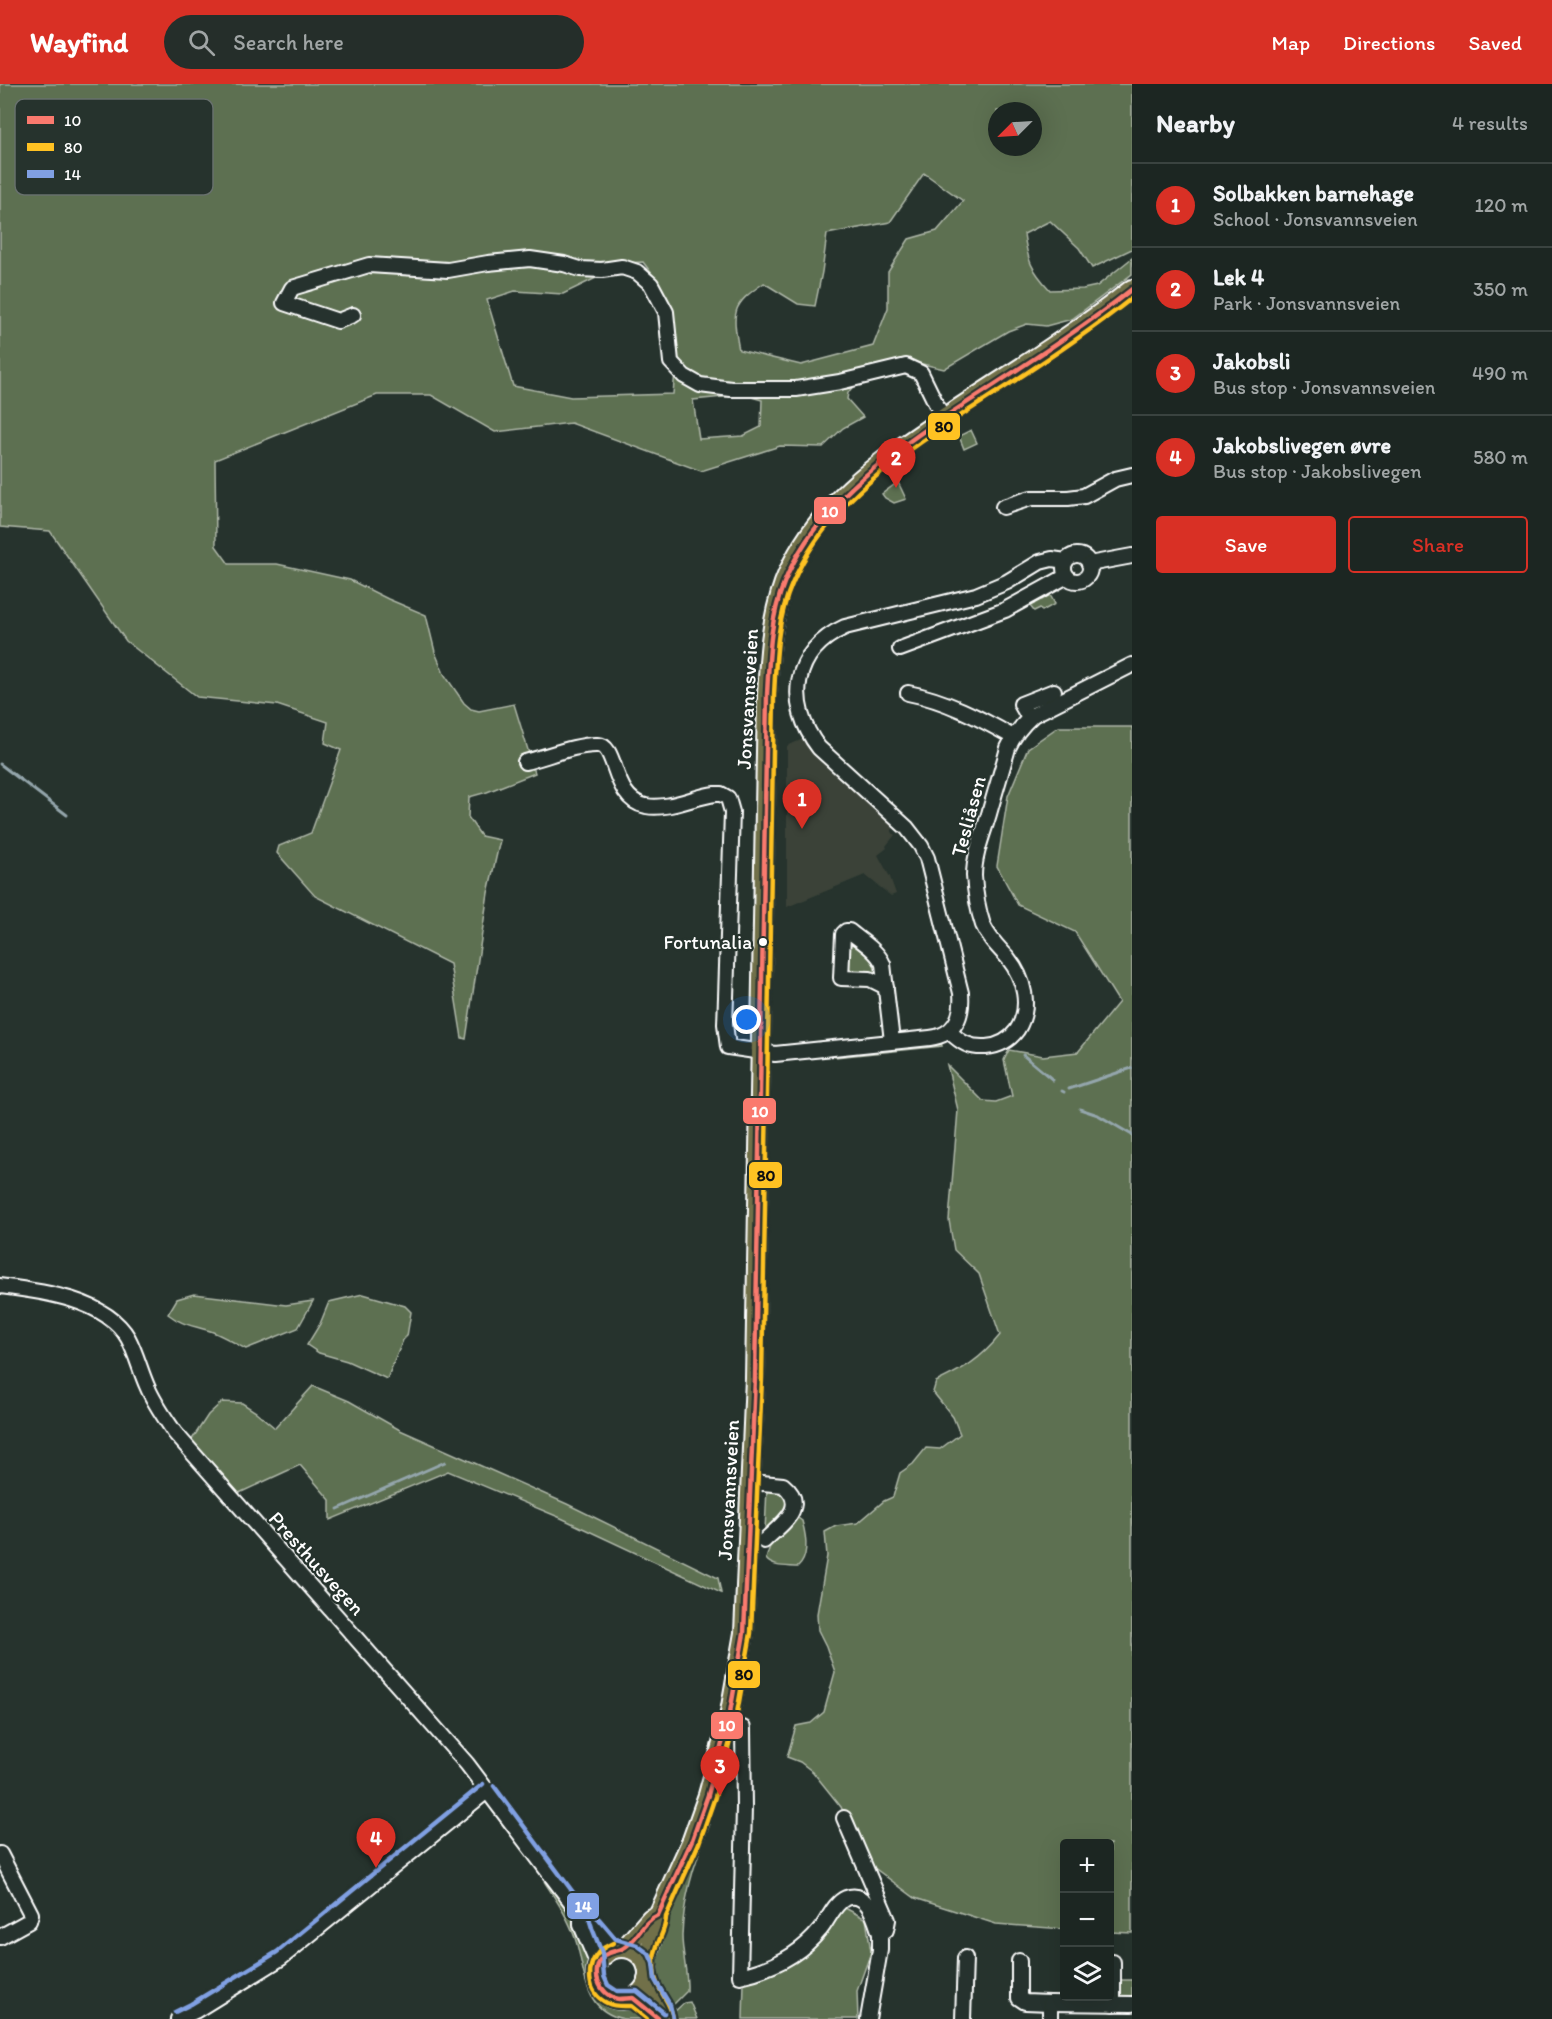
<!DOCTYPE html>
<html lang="en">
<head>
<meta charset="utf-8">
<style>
	:root { --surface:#1c2622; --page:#252e2a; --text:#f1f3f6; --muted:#a0a5a5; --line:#3a4340; --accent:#d93025 }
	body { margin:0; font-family:Itim,sans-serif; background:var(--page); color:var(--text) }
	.controls { position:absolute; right:18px; bottom:18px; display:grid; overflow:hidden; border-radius:6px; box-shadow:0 6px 24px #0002 }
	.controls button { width:54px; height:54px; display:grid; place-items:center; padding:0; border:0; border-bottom:2px solid var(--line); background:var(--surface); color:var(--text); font:30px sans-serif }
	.compass { position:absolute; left:988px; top:18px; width:54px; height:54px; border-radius:50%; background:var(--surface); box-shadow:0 6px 24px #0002; rotate:246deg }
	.you { position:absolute; left:747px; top:936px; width:21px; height:21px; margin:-15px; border:4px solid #fff; border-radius:50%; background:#1a73e8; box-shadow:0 0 0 9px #1a73e833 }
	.badge { display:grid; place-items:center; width:39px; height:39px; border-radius:50%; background:var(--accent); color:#fff; font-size:20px; font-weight:700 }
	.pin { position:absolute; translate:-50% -50px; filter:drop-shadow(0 2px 3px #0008) }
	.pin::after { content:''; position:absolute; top:32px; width:21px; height:18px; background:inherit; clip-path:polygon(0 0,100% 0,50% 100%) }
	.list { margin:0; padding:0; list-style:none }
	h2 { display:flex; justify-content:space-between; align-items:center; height:78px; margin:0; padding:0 24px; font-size:26px }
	h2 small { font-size:20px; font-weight:400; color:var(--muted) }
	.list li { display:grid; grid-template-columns:39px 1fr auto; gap:18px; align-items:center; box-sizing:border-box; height:84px; padding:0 24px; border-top:2px solid var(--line) }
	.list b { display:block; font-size:22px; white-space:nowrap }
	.list p { margin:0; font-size:20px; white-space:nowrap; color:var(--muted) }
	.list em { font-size:20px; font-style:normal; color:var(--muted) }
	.actions { display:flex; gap:12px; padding:18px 24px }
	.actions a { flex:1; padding:14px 0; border:2px solid var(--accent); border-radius:6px; text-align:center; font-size:21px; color:var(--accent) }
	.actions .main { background:var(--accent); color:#fff }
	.icon { flex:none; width:33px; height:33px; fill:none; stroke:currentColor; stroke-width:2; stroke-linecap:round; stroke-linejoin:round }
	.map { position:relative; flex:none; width:1132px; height:1935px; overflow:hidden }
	header { display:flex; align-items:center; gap:36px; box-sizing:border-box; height:84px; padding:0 30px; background:var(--accent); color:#fff }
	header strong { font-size:28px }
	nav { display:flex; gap:33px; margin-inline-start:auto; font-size:21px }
	.search { width:420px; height:54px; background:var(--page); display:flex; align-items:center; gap:15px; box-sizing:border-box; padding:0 21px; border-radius:33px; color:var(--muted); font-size:22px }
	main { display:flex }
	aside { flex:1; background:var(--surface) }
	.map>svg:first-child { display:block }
	.built { fill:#3a4238 }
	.green { fill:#5d6f51; stroke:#aeb7a8; stroke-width:1.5; fill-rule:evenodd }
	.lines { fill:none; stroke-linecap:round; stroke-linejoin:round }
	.stream { stroke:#94a6ac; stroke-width:3 }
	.minor-casing { stroke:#fff; stroke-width:18 }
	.major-casing { stroke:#fff; stroke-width:22 }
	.minor { stroke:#26332d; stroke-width:14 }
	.major { stroke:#71704a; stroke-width:18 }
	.bus-1-casing { stroke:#26332d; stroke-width:9 }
	.bus-2-casing { stroke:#26332d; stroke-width:9 }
	.bus-3-casing { stroke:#26332d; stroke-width:9 }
	.bus-1 { stroke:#fa7a6e; stroke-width:4.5 }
	.bus-2 { stroke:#ffc222; stroke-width:4.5 }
	.bus-3 { stroke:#80a0e3; stroke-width:4.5 }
	.bus-dot { fill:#fff; stroke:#26332d; stroke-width:2 }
	.labels { text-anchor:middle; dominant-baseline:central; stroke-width:4.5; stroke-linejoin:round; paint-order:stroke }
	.bus-label { font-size:20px; fill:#fff; stroke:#26332d; text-anchor:end }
	.street-label { font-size:21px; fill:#fff; stroke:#26332d }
	.key { fill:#26332d; stroke:#67706c; stroke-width:1.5 }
	.key-label { font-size:16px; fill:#fff }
	.line-badge { stroke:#26332d; stroke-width:2 }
	.badge-label { font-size:16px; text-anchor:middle; font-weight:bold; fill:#fff }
	.pale-badge-label { font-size:16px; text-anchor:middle; font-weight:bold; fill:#111 }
</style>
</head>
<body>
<header>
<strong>Wayfind</strong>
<div class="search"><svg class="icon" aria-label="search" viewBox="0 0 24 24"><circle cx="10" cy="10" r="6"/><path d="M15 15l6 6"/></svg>Search here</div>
<nav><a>Map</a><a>Directions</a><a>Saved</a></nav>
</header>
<main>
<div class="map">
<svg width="1132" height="1935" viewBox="0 0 1132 1935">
	<rect width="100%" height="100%" fill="#26332d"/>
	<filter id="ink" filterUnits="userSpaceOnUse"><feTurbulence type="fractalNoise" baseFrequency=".0167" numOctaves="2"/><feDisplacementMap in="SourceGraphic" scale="12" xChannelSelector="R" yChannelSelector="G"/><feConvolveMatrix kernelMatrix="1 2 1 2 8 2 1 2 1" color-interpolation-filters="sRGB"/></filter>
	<g filter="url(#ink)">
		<!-- built -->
		<polygon class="built" points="803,655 828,684 894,743 891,748 895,751 886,762 887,764 878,771 890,793 896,810 891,812 865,791 787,823 787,662"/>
		<!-- green -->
		<g class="green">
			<path d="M 0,0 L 1132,0 L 1132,165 L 1092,184 L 1079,164 L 1050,137 L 1024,150 C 1028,178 1031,185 1050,206 L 1083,205 L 1097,202 L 1132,174 L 1132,190 L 1072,235 L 1046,242 L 1027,240 L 1008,247 L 944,285 L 914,278 L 863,288 L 848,309 L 847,315 L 863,333 L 843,344 L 823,363 L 780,362 L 701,387 L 571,339 L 495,348 L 431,311 L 377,311 L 215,376 L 216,462 L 229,480 L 277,480 L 350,496 L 388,515 L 426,531 L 435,568 L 444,590 L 464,619 L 471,625 L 479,627 L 514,620 L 535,689 L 487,708 L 469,713 L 468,733 L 481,752 L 500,756 L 488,809 L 466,955 L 462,954 L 450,880 L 315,812 L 277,769 L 279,762 L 311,749 L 341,666 L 325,659 L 328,638 L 277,621 L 197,613 L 126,557 L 50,447 L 0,443 ZM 997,27 L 1033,27 L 1033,63 L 997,63 ZM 924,89 L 963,117 L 937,147 L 909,155 L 888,188 L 888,224 L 873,262 L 801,281 L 739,266 C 732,228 731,221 764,199 L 798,220 L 815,222 L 822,188 L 827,150 L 890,138 ZM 643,178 L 659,199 L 674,244 L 676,276 L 673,310 L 571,313 L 513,302 L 487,216 L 515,207 L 563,210 L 598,193 L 622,179 ZM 744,311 L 762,316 L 761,343 L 743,352 L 699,355 L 693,316 Z"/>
			<polygon points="971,346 977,359 964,365 959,352"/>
			<polygon points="898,398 906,415 894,419 885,414 882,410"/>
			<polygon points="1039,508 1042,516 1050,511 1055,520 1042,527 1040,524 1034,527 1030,522 1034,520 1030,514"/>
			<path d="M 1058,643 L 1132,643 L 1132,1849 L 1110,1848 L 1110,1760 L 1064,1760 L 1064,1845 L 996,1840 L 915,1814 L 865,1777 L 841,1723 L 813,1688 L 800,1678 L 787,1673 L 796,1642 L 811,1639 L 824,1628 L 835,1588 L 826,1562 L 818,1546 L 817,1530 L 827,1472 L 825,1448 L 836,1442 L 858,1439 L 884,1417 L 893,1413 L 900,1389 L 913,1380 L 926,1364 L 940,1365 L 960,1350 L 953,1333 L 933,1308 L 936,1298 C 965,1284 980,1276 1000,1251 L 979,1190 L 954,1166 L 949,1136 L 958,1026 L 947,981 L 983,1017 L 996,1018 L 1012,1012 L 1004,976 L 1009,966 L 1043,972 L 1078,968 L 1119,918 L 1075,848 L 1018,821 L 997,782 L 1008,712 L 1028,664 Z"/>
			<polygon points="851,854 875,875 882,893 847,890 846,856"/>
			<polygon points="941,958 942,962 835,973 833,972 833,970"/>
			<path d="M 194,1210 L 286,1221 L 313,1217 L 298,1244 L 246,1265 C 234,1259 221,1250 207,1246 C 191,1241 182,1241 168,1230 L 177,1215 Z"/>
			<polygon points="363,1210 405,1222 411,1228 407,1252 403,1256 387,1295 347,1277 319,1269 307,1261 320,1240 329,1218"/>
			<polygon points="313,1302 349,1317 400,1346 567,1420 718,1494 721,1509 561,1434 448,1387 330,1436 330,1416 300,1381 237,1410 191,1357 208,1331 222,1318 242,1319 256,1328 275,1344"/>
			<polygon points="767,1404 783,1406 789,1425 765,1447"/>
			<path d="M 798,1434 L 802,1437 C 806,1451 810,1472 798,1483 C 787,1482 773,1484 766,1475 L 771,1459 L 795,1435 Z"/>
			<path d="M 710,1740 C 695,1776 683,1813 682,1852 C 682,1870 688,1889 687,1907 L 669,1925 L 673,1929 L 684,1919 L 690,1918 L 697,1935 L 673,1935 C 664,1915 655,1895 656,1873 C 658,1837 691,1771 710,1740 Z"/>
			<path d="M 544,1797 L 562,1815 L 578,1842 L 587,1870 L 591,1898 L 597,1911 L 603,1918 L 609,1921 L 634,1926 L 652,1935 C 643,1935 632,1935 624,1935 C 581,1927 586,1885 575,1854 C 568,1833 556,1816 544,1797 Z"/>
			<polygon points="845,1824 866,1835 871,1868 857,1907 858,1935 743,1935 744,1899 787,1880 813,1860"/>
			<polygon points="1118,1896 1132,1896 1132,1914 1123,1915 1117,1910"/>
		</g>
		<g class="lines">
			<!-- stream -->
			<g class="stream">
				<polyline points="0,680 67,731"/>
				<polyline points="1023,971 1053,996"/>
				<polyline points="1069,1005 1132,984"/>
				<polyline points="1062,1007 1064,1008"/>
				<polyline points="1080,1025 1098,1031 1132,1051"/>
				<polyline points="338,1425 445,1378"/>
			</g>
			<!-- minor casing -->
			<g class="minor-casing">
				<g id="minor">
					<polyline points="353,231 338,237 284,219 292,204 369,181 448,186 488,179 530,175 564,180 580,185 602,186 622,183 637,188 651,200 666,228 671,278 684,292 700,301 731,305 796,305 840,298 906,282 921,289 943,334"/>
					<polyline points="1003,423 1031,414 1068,414 1084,412 1115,395 1132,391"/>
					<circle cx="1077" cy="484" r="13"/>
					<polyline points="1089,480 1132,472"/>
					<polyline points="900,565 1005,526 1067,492"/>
					<path d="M 908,609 C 945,616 980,634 1013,653"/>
					<polyline points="1029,634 1021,620 1054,607"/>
					<path d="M 525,678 C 546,673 577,660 598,661 C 618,661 611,715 646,722 C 669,726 693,713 715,710 L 721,710 L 728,714 L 732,728 L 726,913 L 725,940 L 728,963 L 775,970 L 930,954 C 955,951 963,933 961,909 L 927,774 L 921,762 L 907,744 L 819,664 C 785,620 792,567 845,543 L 976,511 L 1007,498 L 1040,478 L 1052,475 L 1066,477"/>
					<path d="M 886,903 L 870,895 L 841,894 L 843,850 L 846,847 L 849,847 C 861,857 877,866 883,880 L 892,957"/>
					<path d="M 950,948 C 961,959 970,964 986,963 C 999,962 1009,957 1017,946 C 1032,923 1024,894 1008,874 C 999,864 989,855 983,841 C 978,826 975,808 974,792 C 974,771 983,750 989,730 C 995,708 1002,686 1008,664 C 1014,650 1022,641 1033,631 L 1132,581"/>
					<path d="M 0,1202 C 40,1207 106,1215 128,1254 C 136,1269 140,1286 147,1302 C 154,1319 165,1334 175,1349 L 467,1680 L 581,1831 C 595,1839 603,1855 617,1865"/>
					<path d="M 752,1398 L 783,1401 C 810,1423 780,1441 764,1457"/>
					<path d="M 743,1644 L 744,1723 L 740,1892 C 771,1885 800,1871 820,1846 C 828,1837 834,1819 846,1814 C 868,1806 875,1835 880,1850"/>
					<polyline points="844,1734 888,1836 886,1846 880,1850 880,1866 868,1935"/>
					<polyline points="0,1770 31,1830 29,1837 0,1853"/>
					<polyline points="581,1831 581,1841 598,1881"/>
					<polyline points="1019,1877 1019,1914 1025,1918 1050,1919 1050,1935"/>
					<polyline points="1113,1878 1113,1920"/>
					<polyline points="1050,1919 1132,1920"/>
					<polyline points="178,1935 195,1927 281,1874 488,1706"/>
					<polyline points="963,1935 965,1874"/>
				</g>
			</g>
			<!-- major casing -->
			<g class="major-casing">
				<g id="major">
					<polyline points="625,1864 651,1834 658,1831"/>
					<circle cx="622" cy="1890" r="26"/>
					<path d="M 646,1878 C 649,1862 658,1847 658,1831 L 692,1756 L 708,1711 L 729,1634 L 744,1549 L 755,1294 L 767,611 C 769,573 771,535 784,499 C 814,419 885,374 953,328 C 1012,289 1077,249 1132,205"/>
					<polyline points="647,1896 665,1928 666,1935"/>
					<polyline points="633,1914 659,1935"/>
				</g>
			</g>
			<!-- minor -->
			<use href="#minor" class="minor"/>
			<!-- major -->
			<use href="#major" class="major"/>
			<!-- bus-1 casing -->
			<g class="bus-1-casing">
				<path id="bus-1" d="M 659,1935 L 633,1914 C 629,1914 623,1915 619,1915 C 599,1912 589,1886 604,1872 C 611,1866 619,1868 625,1863 C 638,1855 643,1837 658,1831 L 692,1756 L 708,1711 L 729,1634 L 744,1549 L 755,1294 L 767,611 C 769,574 770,534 784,499 C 822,405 917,352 997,299 C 1043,269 1089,239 1132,205"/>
			</g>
			<!-- bus-2 casing -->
			<g class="bus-2-casing">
				<g id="bus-2">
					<path d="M 613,1859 C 609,1861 604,1863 601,1866 C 585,1881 586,1909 607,1919 C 615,1923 623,1922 631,1922 L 647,1935"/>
					<path d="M 673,1934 C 671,1919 660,1910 656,1896 C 654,1892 654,1882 654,1878 C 653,1862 666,1849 666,1833 L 699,1759 L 715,1713 L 736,1635 L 751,1549 L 762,1294 L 774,611 C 776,574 777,534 792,500 C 830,411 916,361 994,310 C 1041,280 1088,249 1132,214"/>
				</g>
			</g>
			<!-- bus-3 casing -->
			<g class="bus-3-casing">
				<g id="bus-3">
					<polyline points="494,1702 587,1827 592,1844 602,1869 604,1892 608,1901 617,1907 637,1907 664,1929"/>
					<polyline points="584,1823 599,1835 616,1855 637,1861 649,1870 653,1879 655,1896 670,1921 673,1934"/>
					<polyline points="175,1928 191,1920 277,1868 483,1700"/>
				</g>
			</g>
			<!-- bus-1 -->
			<use href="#bus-1" class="bus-1"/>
			<!-- bus-2 -->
			<use href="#bus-2" class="bus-2"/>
			<!-- bus-3 -->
			<use href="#bus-3" class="bus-3"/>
		</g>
	</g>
	<!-- markers -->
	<circle class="bus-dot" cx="763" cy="858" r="5"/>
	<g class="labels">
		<!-- bus labels -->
		<g class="bus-label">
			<text x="752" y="858">Fortunalia</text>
		</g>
		<!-- street labels -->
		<g class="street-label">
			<text transform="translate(747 615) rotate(-87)">Jonsvannsveien</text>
			<text transform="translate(968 732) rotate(-75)">Tesliåsen</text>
			<text transform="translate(728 1406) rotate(-87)">Jonsvannsveien</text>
			<text transform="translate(317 1479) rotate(48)">Presthusvegen</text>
		</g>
	</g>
	<!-- legend -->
	<rect x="15" y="15" width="198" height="96" rx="9" class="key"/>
	<rect x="27" y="32" width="27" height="8" fill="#fa7a6e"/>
	<rect x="27" y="59" width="27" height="8" fill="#ffc222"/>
	<rect x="27" y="86" width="27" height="8" fill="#80a0e3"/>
	<g class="key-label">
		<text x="64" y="42">10</text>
		<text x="64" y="69">80</text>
		<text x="64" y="96">14</text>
	</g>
	<g class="line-badge">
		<rect x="927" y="328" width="34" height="29" rx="6" fill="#ffc222"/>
		<rect x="813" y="412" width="34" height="29" rx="6" fill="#fa7a6e"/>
		<rect x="742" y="1013" width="35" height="28" rx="6" fill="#fa7a6e"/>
		<rect x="748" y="1077" width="35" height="28" rx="6" fill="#ffc222"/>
		<rect x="727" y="1576" width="34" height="29" rx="6" fill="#ffc222"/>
		<rect x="710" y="1627" width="34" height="29" rx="6" fill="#fa7a6e"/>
		<rect x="566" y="1808" width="34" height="28" rx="6" fill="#80a0e3"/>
	</g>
	<g class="badge-label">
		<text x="830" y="433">10</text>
		<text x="760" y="1033">10</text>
		<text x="727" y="1647">10</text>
		<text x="583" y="1828">14</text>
	</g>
	<g class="pale-badge-label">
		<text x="944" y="348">80</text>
		<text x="766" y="1097">80</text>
		<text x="744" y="1596">80</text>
	</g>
</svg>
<div class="controls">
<button>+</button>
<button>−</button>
<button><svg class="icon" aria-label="layers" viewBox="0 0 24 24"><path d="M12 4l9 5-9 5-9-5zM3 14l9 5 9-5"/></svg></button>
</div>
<svg class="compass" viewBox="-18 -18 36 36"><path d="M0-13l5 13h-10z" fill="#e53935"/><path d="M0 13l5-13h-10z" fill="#a0a5a5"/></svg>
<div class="you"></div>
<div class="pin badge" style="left:802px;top:745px">1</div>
<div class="pin badge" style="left:896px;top:404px">2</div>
<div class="pin badge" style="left:720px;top:1712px">3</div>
<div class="pin badge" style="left:376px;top:1784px">4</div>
</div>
<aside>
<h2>Nearby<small>4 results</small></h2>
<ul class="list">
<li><span class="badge">1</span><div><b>Solbakken barnehage</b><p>School · Jonsvannsveien</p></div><em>120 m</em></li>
<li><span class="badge">2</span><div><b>Lek 4</b><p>Park · Jonsvannsveien</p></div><em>350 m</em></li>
<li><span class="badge">3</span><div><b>Jakobsli</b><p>Bus stop · Jonsvannsveien</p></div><em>490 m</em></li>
<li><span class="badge">4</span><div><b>Jakobslivegen øvre</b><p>Bus stop · Jakobslivegen</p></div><em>580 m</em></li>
</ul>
<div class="actions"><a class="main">Save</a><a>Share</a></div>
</aside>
</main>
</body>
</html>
